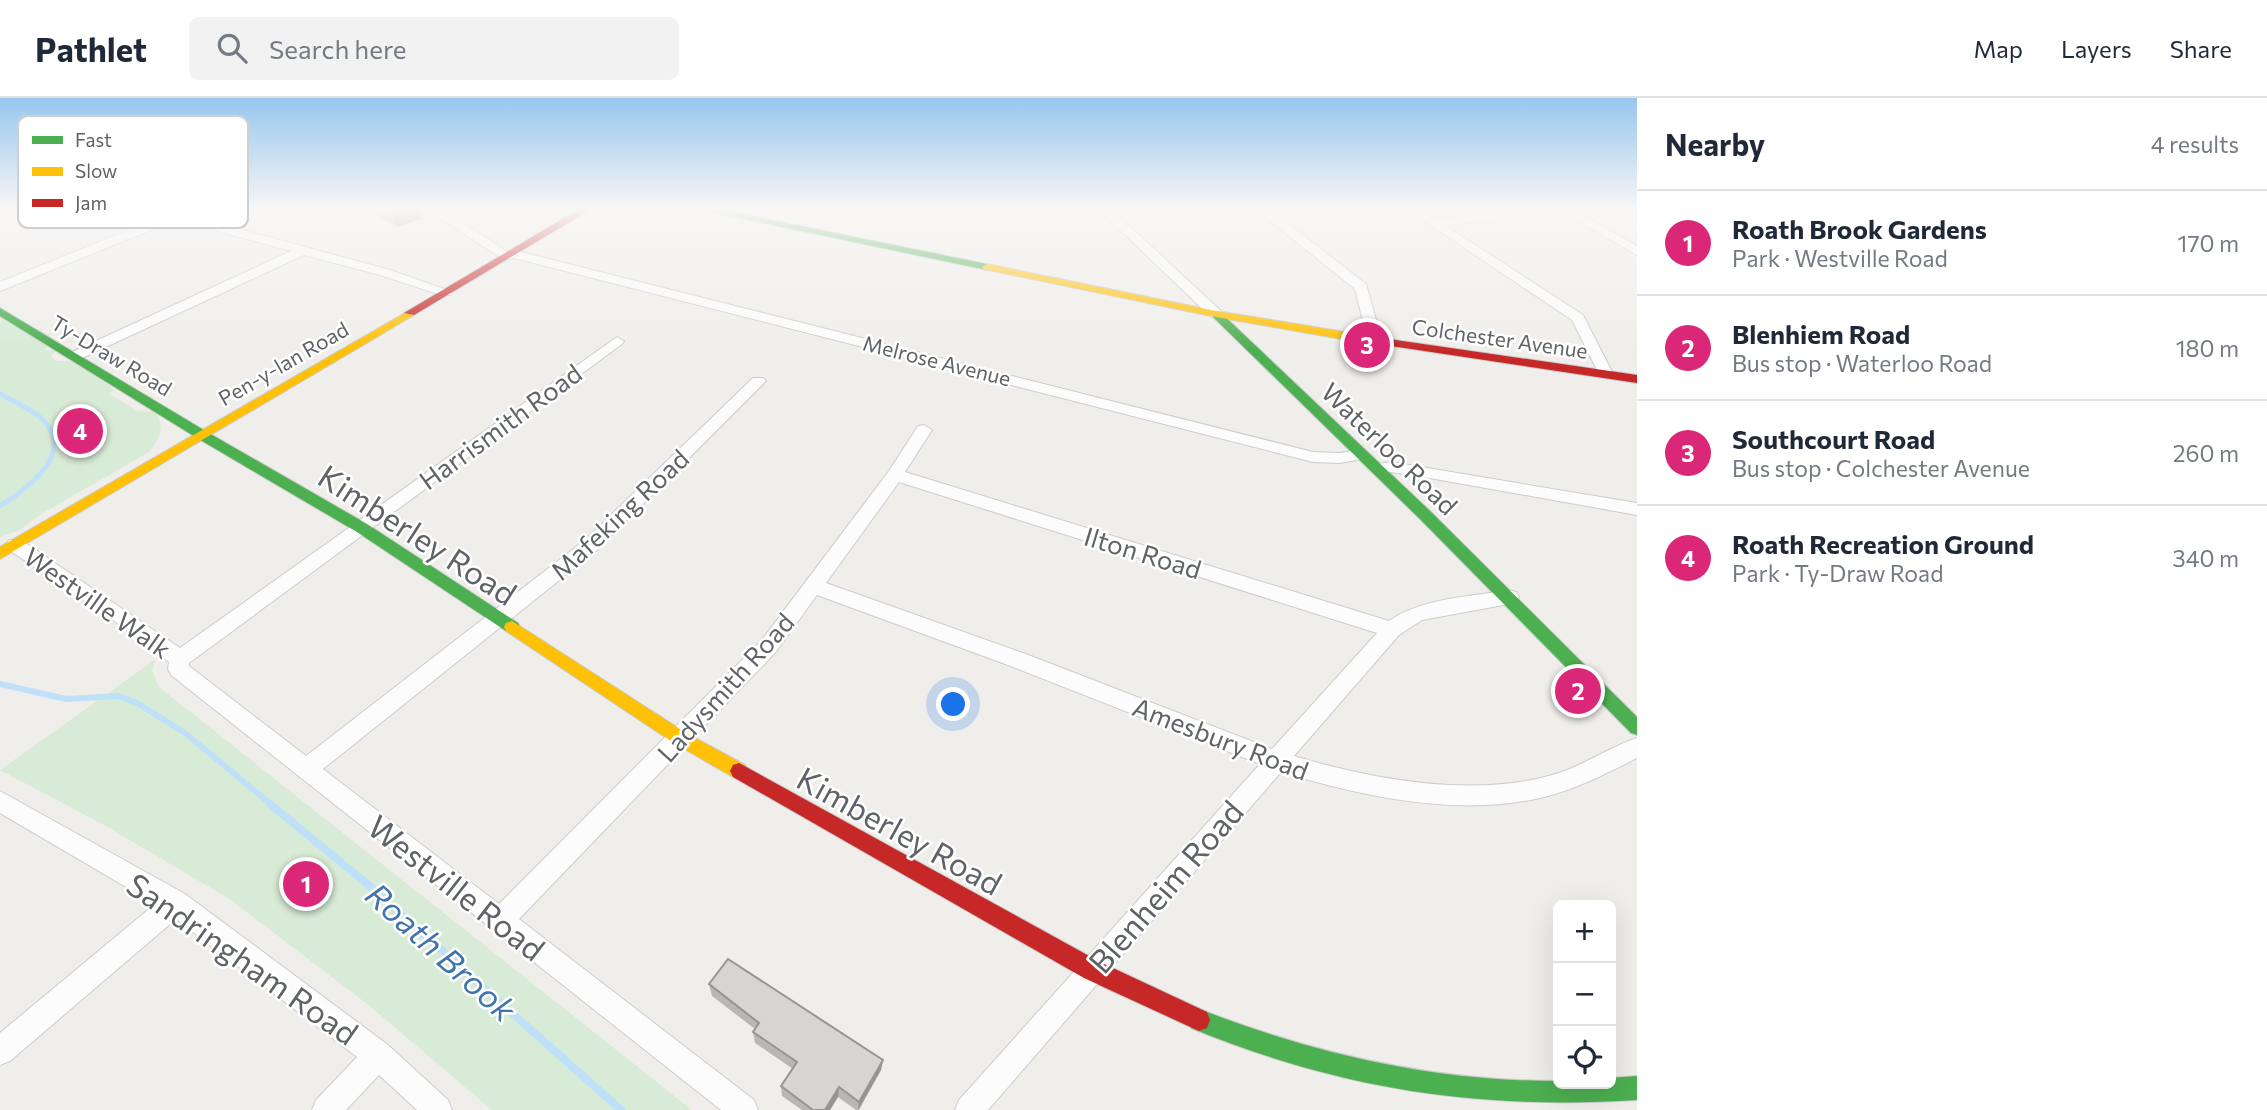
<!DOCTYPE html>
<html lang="en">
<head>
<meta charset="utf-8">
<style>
	:root { --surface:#fff; --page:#f2f2f3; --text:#1f2937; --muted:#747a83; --line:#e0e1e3; --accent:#db2777 }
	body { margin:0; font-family:Commissioner,sans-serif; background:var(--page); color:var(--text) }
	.controls { position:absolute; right:21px; bottom:21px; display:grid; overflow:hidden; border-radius:10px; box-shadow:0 7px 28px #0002 }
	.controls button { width:63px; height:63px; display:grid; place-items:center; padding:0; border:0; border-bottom:2px solid var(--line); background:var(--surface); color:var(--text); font:35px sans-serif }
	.you { position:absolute; left:954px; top:607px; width:24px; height:24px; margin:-18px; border:5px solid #fff; border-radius:50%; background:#1a73e8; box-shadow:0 0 0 10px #1a73e833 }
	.badge { display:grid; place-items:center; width:46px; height:46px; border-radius:50%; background:var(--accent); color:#fff; font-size:23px; font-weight:700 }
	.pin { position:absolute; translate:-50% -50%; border:4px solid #fff; box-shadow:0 2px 7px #0006 }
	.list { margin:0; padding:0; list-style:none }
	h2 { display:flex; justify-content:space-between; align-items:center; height:91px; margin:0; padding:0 28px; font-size:30px }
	h2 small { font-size:23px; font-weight:400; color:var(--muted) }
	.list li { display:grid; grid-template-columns:46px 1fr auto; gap:21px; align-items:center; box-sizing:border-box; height:105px; padding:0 28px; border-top:2px solid var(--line) }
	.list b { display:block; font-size:26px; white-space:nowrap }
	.list p { margin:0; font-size:23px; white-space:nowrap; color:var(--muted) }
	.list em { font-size:23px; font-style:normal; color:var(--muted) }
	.icon { flex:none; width:38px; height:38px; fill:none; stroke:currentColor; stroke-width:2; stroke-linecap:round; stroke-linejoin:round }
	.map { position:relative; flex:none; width:1637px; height:1012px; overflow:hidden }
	header { display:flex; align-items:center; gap:42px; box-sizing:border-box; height:98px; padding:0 35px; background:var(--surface); border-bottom:2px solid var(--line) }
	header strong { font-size:33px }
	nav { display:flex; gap:38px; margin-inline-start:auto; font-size:24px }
	.search { width:490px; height:63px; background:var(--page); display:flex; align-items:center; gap:18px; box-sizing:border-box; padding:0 24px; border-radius:10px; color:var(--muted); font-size:26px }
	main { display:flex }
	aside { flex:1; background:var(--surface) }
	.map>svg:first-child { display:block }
	.green { fill:#d8ebd6 }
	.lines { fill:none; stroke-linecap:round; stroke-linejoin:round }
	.stream-far2 { stroke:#bfe0f9; stroke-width:5 }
	.stream-far1 { stroke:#bfe0f9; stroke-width:6 }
	.stream { stroke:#bfe0f9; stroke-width:8 }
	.street-casing { stroke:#cbcccc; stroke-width:2 }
	.fast-casing { stroke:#cacacb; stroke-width:2 }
	.slow-casing { stroke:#cacacb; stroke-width:2 }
	.jam-casing { stroke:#cacacb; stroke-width:2 }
	.street { fill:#fdfcfc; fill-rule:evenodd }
	.fast { fill:#4caf50; fill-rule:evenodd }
	.slow { fill:#ffc107; fill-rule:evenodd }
	.jam { fill:#c62828; fill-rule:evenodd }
	.wall { fill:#b8b7b5 }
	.shaded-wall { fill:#969594 }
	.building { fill:#d6d5d3; stroke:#969594; stroke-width:2 }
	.labels { text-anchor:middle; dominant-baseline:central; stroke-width:5; stroke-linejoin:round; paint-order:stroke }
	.far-street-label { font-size:21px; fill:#5f6368; stroke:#fff }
	.street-label { font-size:26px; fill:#5f6368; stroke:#fff }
	.near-street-label { font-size:32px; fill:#5f6368; stroke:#fff }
	.near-water-label { font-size:33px; font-style:italic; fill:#4174aa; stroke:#fff }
	.key { fill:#fff; stroke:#cfd0d2; stroke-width:2 }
	.key-label { font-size:19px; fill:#5f6368 }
</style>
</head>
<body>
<header>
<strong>Pathlet</strong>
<div class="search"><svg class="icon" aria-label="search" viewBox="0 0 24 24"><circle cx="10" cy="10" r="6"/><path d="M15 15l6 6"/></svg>Search here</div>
<nav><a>Map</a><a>Layers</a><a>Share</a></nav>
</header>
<main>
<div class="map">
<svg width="1637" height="1012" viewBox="0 0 1637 1012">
	<rect width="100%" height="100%" fill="#efeeea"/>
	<!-- green -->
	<g class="green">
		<path d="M 0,213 L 31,231 L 42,231 L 44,235 L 49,236 L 52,241 L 45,251 L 49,253 L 56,251 L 51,259 L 57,263 L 76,263 L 110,288 L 114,292 L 109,296 L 136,312 L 155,314 C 166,326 159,344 149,354 L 41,416 L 20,432 L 0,439 Z"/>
		<polygon points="156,561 152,572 159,589 692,1012 492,1012 366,905 228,800 104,727 0,672"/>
	</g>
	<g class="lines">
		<!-- stream-far2 -->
		<path class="stream-far2" d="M 0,296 C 14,304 30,310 42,321 C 77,355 27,391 0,408"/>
		<!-- stream-far1 -->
		<polyline class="stream-far1" points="0,586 66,601 119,598 137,605 185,635 273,708"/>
		<!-- stream -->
		<polyline class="stream" points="270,706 366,785 621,1012"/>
		<!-- street casing -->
		<g class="street-casing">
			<g id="street">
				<polygon points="141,110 162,110 390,172 453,194 451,197 441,197 380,177 304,157 80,261 70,261 68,258 70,255 291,153 176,122 0,193 0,184 163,118"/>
				<polygon points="425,110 440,110 508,154 517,153 1313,354 1340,355 1362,351 1370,356 1368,360 1340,365 1313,364 514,160 504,162"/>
				<polygon points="1097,110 1110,110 1221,213 1221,219 1211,219"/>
				<polygon points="1254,110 1268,110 1366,186 1382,243 1380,246 1375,247 1368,243 1355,191"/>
				<polygon points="1405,110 1419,110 1437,122 1512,110 1543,110 1537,114 1446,128 1583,217 1613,276 1611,279 1606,280 1599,276 1572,222"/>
				<polygon points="1555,110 1570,110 1637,148 1637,157"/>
				<path d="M 617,239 L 624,243 L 622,246 L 189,565 L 189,568 L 306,658 L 585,442 L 753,280 L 763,280 L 766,283 L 597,452 L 323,671 L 499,806 L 761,543 L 889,373 L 918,328 L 924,327 L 932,332 L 905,374 L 1389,523 C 1421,500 1470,499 1509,492 L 1516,494 L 1519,499 L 1516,504 L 1509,506 L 1422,522 L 1399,537 L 1294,658 C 1374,682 1478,701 1559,675 C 1586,666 1610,649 1637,640 L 1637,660 C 1607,675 1577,691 1544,699 C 1460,720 1361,698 1281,674 L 988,1012 L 955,1012 L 959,1002 L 1260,666 L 1008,567 L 817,497 L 775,555 L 519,821 L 754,1002 L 758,1012 L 721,1012 L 171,577 L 168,571 L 169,564 L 109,519 L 9,452 L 6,447 L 9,442 L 21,442 L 180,550 ZM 899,384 L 1377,535 L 1272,651 L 1023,555 L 826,485 Z"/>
				<polygon points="1391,364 1637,405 1637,417 1441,382 1391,374 1377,376 1369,371 1371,367"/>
				<polygon points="0,693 185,796 388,947 448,1002 452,1012 417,1012 379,977 346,1012 312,1012 316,1002 357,959 176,821 10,963 0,967 0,935 155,806 0,715"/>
			</g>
		</g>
		<!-- fast casing -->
		<g class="fast-casing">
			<g id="fast">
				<polygon points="692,110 713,110 987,166 992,169 987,172"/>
				<polygon points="0,210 207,334 367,426 518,525 520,529 518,533 506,533 357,434 197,340 0,218"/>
				<polygon points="1216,213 1220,214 1430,413 1637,619 1637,637 1631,635 1420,421 1212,218 1210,216"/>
				<path d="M 1199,911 C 1315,956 1433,983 1558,983 L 1558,986 L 1611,986 L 1611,980 L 1637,978 L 1637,1002 C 1477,1012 1340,991 1191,930 L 1188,922 L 1191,914 Z"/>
			</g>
		</g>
		<!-- slow casing -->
		<g class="slow-casing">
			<g id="slow">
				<polygon points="987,166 1216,213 1382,240 1388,244 1382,248 1216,219 983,171 982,169"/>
				<polygon points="410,212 416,215 414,217 0,461 0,449"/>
				<polygon points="512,523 686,635 745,667 748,673 745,679 739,681 733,679 674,645 506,533 504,529 506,525"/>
			</g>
		</g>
		<!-- jam casing -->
		<g class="jam-casing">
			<g id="jam">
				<polygon points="581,110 593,110 414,217 404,215"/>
				<polygon points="1382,240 1637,277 1637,285 1378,246 1376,244"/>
				<polygon points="739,665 1100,864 1207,914 1210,922 1207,930 1199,933 1084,880 733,679 730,673 733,667"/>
			</g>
		</g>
		<!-- street -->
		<use href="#street" class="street"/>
		<!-- fast -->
		<use href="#fast" class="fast"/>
		<!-- slow -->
		<use href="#slow" class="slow"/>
		<!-- jam -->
		<use href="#jam" class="jam"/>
	</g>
	<!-- wall -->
	<g class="wall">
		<polygon points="363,110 419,110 423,120 397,129"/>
		<polygon points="709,886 883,962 881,972 859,1012 856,1012 838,999 830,1012 802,1012 782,998 781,988 793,971 755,945 753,934 755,931 712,898"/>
	</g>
	<!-- shaded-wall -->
	<g class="shaded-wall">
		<polygon points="390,110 419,110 423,120 397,129"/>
		<polygon points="883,962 881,972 858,1012 859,1004"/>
		<polygon points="839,989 838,999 830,1012 825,1012"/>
	</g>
	<!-- building -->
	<polygon class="building" points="728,861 883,962 859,1004 839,989 825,1012 813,1012 781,988 797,964 753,934 759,925 709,886"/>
	<!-- sky -->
	<linearGradient id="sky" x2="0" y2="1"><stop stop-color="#97c6ef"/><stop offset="0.44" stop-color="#f8f7f6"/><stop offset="1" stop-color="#f8f7f6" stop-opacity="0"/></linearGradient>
	<rect width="1637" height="252" fill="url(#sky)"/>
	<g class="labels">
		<!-- far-street labels -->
		<g class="far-street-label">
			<text transform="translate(1500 240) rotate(8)">Colchester Avenue</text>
			<text transform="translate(112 257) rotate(31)">Ty-Draw Road</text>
			<text transform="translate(937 262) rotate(14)">Melrose Avenue</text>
			<text transform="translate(283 265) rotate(-30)">Pen-y-lan Road</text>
		</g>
		<!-- street labels -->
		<g class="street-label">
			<text transform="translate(500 328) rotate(-36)">Harrismith Road</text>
			<text transform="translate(1390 350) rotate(44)">Waterloo Road</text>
			<text transform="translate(619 416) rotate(-43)">Mafeking Road</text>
			<text transform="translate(1143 454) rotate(17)">Ilton Road</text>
			<text transform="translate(98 504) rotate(35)">Westville Walk</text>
			<text transform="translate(725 589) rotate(-48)">Ladysmith Road</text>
			<text transform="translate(1221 640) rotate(21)">Amesbury Road</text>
		</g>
		<!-- near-street labels -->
		<g class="near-street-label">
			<text transform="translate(418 436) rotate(33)">Kimberley Road</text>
			<text transform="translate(900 732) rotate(29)">Kimberley Road</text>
			<text transform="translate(1165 788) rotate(-49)">Blenheim Road</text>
			<text transform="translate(457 789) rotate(38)">Westville Road</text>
			<text transform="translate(243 860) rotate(35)">Sandringham Road</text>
		</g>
		<!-- near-water labels -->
		<g class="near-water-label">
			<text transform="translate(442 853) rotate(42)">Roath Brook</text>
		</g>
	</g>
	<!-- legend -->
	<rect x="18" y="18" width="230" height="112" rx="10" class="key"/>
	<rect x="32" y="38" width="31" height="8" fill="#4caf50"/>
	<rect x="32" y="69" width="31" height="9" fill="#ffc107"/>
	<rect x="32" y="101" width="31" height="8" fill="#c62828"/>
	<g class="key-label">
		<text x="75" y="49">Fast</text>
		<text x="75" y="80">Slow</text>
		<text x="75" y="112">Jam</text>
	</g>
</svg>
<div class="controls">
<button>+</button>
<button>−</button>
<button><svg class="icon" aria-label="locate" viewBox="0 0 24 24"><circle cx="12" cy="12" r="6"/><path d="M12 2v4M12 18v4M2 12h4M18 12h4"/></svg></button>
</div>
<div class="you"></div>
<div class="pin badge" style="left:306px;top:786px">1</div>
<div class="pin badge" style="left:1578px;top:593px">2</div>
<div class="pin badge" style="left:1367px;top:247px">3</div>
<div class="pin badge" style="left:80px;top:333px">4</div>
</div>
<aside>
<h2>Nearby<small>4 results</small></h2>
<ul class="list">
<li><span class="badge">1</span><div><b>Roath Brook Gardens</b><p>Park · Westville Road</p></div><em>170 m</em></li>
<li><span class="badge">2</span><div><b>Blenhiem Road</b><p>Bus stop · Waterloo Road</p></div><em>180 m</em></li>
<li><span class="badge">3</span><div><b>Southcourt Road</b><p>Bus stop · Colchester Avenue</p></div><em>260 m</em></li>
<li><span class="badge">4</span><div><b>Roath Recreation Ground</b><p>Park · Ty-Draw Road</p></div><em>340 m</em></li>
</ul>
</aside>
</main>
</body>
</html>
